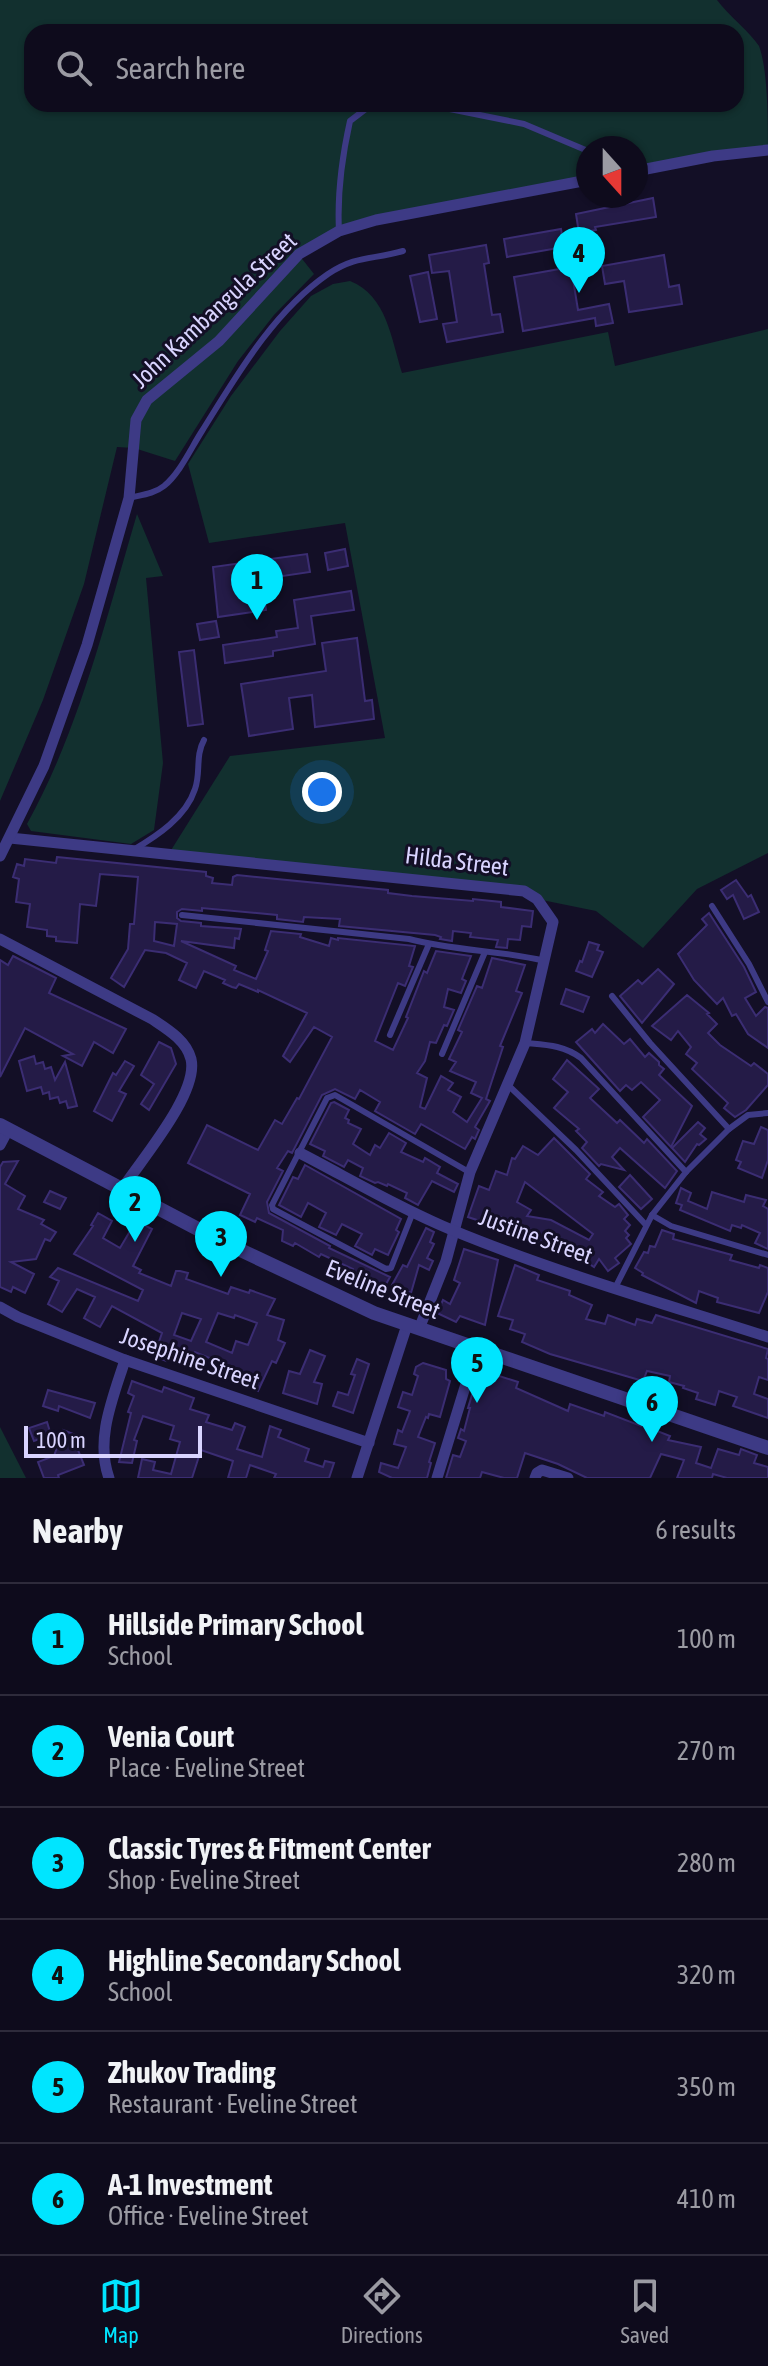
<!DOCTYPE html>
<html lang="en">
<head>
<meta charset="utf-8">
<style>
	:root { --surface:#0e0b1c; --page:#1c1929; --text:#f1f3f6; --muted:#9b9ba3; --line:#2e2b3b; --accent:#00e5ff }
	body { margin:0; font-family:"Asap Condensed",sans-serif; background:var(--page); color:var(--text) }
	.compass { position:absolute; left:576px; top:136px; width:72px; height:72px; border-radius:50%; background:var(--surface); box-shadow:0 2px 6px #0004; rotate:159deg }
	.scale { position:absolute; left:24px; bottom:20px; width:178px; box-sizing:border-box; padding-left:8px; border:4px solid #d9d4ff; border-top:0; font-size:22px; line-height:28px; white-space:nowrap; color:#d9d4ff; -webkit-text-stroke:6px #130f26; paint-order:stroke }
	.you { position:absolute; left:322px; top:792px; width:28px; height:28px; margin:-20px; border:6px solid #fff; border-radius:50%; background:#1a73e8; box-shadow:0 0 0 12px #1a73e833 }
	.badge { display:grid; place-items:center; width:52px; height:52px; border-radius:50%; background:var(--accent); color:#111; font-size:26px; font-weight:700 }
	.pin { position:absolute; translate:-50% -66px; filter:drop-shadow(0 2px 4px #0008) }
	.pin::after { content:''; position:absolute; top:42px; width:28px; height:24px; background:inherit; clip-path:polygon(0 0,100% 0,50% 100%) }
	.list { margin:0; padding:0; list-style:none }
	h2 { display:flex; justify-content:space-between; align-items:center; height:104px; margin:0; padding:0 32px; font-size:34px }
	h2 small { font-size:26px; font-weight:400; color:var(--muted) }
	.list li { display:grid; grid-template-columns:52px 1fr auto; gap:24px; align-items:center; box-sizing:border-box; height:112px; padding:0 32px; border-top:2px solid var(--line) }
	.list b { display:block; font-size:30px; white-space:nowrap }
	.list p { margin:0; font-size:26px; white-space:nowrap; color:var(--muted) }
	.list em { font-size:26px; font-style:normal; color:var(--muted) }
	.icon { flex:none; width:44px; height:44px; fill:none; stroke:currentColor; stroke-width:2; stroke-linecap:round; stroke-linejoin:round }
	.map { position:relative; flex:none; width:768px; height:1478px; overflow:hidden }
	.search { position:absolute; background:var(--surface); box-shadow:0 2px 6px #0004; left:24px; right:24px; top:24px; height:88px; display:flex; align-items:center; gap:20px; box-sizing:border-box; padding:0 28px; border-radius:24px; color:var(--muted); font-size:30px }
	.sheet { height:776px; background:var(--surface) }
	nav { display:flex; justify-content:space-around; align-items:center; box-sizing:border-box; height:112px; border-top:2px solid var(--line); background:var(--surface); font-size:22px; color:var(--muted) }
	nav a { display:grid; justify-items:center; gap:4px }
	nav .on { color:var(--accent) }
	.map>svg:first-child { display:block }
	.green { fill:#12302f; fill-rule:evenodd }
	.building { fill:#241b47; stroke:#3b2d73; stroke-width:2; fill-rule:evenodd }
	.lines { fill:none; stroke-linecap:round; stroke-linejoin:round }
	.service { stroke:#3d3a85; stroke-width:6 }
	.minor { stroke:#3d3a85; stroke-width:11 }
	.tertiary { stroke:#3d3a85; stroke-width:14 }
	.labels { text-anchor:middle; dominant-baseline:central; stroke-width:6; stroke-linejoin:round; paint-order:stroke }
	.street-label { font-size:24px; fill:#d9d4ff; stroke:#130f26 }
</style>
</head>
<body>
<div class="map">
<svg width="768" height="1478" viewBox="0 0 768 1478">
	<rect width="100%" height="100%" fill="#130f26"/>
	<!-- green -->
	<g class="green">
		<path d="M 0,0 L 717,0 C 729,16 750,32 759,46 C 768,70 768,122 768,150 L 636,172 L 636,148 L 588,148 L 588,180 L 376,220 L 299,255 L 314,274 L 274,315 L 238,361 L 175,461 L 134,448 L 117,447 L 84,584 L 43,700 L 0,801 ZM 32,32 L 736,32 L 736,104 L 32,104 Z"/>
		<path d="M 350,281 C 387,296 391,338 402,373 L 608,332 L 615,366 L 768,329 L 768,853 L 697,889 L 643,948 L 596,911 L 537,899 L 524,891 L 168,855 L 230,756 L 385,738 L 345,523 L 209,543 L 188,464 L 231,396 L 280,331 L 311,296 L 333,284 Z"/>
		<path d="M 137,514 L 163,576 L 146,578 L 163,763 L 154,830 L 131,844 L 31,831 L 27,824 C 80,728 106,619 137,514 Z"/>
		<polygon points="0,1427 26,1478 0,1478"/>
	</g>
	<!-- building -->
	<g class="building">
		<polygon points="653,198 656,217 595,227 596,230 579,233 576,214"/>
		<polygon points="561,229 564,247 507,257 504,239"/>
		<polygon points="486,245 489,263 484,264 492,315 500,314 503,332 447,342 443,324 457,322 449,271 432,273 429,255"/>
		<polygon points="664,255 669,287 679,285 682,304 629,312 624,281 605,284 602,266"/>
		<polygon points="571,267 578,310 609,304 613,323 596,326 595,318 523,331 514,277"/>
		<polygon points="428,272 437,319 420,322 410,276"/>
		<polygon points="345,549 348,566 328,570 325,553"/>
		<polygon points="307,554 310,572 262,579 266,610 218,617 213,567"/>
		<polygon points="351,591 354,610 311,616 315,644 273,651 273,656 225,663 223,645 277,637 276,631 298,628 294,600"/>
		<polygon points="216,621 219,637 200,640 197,624"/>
		<polygon points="357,638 365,701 372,700 374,719 315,727 312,695 289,698 293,729 249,736 241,684 326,671 322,643"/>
		<polygon points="194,650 203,724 188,726 179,652"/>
		<path d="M 57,857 L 206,872 L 206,876 L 213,878 L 212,883 L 232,885 L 233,877 L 237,875 L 388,890 L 388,893 L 412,896 L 473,901 L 473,899 L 501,902 L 501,907 L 533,911 L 531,927 L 522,926 L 520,940 L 508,939 L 507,948 L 496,947 L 498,940 L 470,937 L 471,933 L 453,931 L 452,941 L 440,939 L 441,937 L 435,935 L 339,926 L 340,919 L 304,917 L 303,922 L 277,919 L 277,915 L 202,908 L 202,911 L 182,909 L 177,912 L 177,918 L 181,921 L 201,923 L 201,926 L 241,929 L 239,939 L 235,938 L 234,948 L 181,941 L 236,966 L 234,970 L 256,979 L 268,951 L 265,950 L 271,931 L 301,934 L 300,937 L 329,946 L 331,938 L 338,940 L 338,938 L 415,946 L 409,966 L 413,967 L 405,986 L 398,983 L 375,1041 L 393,1050 L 408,1018 L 406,1017 L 424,971 L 427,973 L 436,951 L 471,956 L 462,979 L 466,981 L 461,993 L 448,989 L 444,1007 L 454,1010 L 447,1026 L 444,1025 L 436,1043 L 430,1042 L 425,1061 L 417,1073 L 427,1078 L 420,1107 L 425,1109 L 441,1076 L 453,1083 L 448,1090 L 461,1097 L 453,1112 L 467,1122 L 482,1098 L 471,1093 L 476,1082 L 450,1071 L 456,1062 L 449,1059 L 462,1032 L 458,1030 L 477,986 L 482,988 L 492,958 L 525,965 L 516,991 L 522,993 L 500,1046 L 503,1047 L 486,1099 L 490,1101 L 475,1127 L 479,1130 L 475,1139 L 472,1137 L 465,1149 L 421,1124 L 415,1134 L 375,1111 L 380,1102 L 360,1090 L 355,1099 L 335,1089 L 322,1095 L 292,1153 L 288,1151 L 277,1168 L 283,1171 L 267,1202 L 269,1213 L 330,1246 L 329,1248 L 390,1277 L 385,1286 L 377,1282 L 372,1292 L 350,1282 L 353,1269 L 321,1254 L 319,1257 L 295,1243 L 293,1246 L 282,1241 L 283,1230 L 257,1218 L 255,1222 L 240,1215 L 250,1194 L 188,1163 L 207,1125 L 258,1150 L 275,1120 L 282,1124 L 297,1098 L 299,1099 L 332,1037 L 314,1027 L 290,1062 L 283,1056 L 307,1013 L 258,990 L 258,992 L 239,984 L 236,988 L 232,987 L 223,983 L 225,980 L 204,971 L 196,988 L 179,980 L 187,963 L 166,953 L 145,950 L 124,987 L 111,978 L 128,949 L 130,924 L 134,924 L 138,877 L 100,874 L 96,906 L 80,904 L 77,943 L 56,941 L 56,937 L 47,936 L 47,930 L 27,927 L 30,904 L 16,902 L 19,879 L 13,877 L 17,864 L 24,866 L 25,859 L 56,863 ZM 155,922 L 177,924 L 174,946 L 154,941 Z"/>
		<polygon points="736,880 748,897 751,895 759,912 744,919 733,895 727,899 721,890"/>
		<polygon points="709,913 744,967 756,992 745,998 756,1016 765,1007 768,1008 768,1048 748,1034 736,1014 732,1016 723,998 717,1004 694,980 678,954 707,925 702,919"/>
		<polygon points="589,942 599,945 597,950 603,952 592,977 576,971 580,961 582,962"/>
		<polygon points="13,956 56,978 49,993 126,1029 113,1053 94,1042 82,1066 63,1056 73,1054 25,1028 0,1077 0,960 8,965"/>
		<polygon points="658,969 674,984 642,1023 620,996 638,980 642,984"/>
		<polygon points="566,989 589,997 583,1012 561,1004"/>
		<polygon points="687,995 709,1013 707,1014 717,1024 708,1033 720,1045 751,1066 754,1063 768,1074 768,1085 746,1110 735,1117 724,1108 728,1103 692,1069 697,1063 686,1054 691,1047 678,1031 671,1040 652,1026"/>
		<polygon points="603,1024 624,1044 630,1039 645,1057 649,1053 659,1062 659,1065 664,1069 659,1075 692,1106 671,1147 643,1117 660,1100 641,1082 632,1090 626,1085 620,1091 576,1042 592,1029 595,1033"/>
		<polygon points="159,1042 171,1048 176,1064 149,1110 141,1104 154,1084 141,1075"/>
		<polygon points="34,1056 36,1064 43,1062 45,1069 51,1067 55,1080 65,1062 77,1106 68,1108 66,1101 60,1103 58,1097 50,1099 49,1092 43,1094 41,1087 27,1091 19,1061"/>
		<polygon points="567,1060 599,1089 590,1098 617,1123 620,1120 644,1143 647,1139 677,1171 665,1188 620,1148 612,1157 624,1170 601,1164 599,1166 582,1148 587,1142 576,1131 579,1129 554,1108 568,1092 553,1079"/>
		<polygon points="125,1061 134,1066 119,1091 126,1094 112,1121 94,1111 113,1073 116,1075"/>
		<polygon points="334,1102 349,1110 345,1118 349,1120 348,1123 361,1129 353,1144 370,1155 375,1145 380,1148 389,1133 406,1143 401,1152 423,1162 425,1158 440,1167 437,1173 458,1184 454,1192 432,1181 418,1205 405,1198 407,1193 388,1184 387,1186 378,1182 375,1183 360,1176 363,1168 348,1160 344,1167 323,1156 325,1151 310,1144 331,1103"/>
		<polygon points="698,1122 705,1128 700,1134 706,1139 699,1145 697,1144 685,1162 672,1148"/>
		<polygon points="761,1127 768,1130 768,1160 762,1178 738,1168 741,1162 736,1160 743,1141 754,1144"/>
		<path d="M 554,1138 L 590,1174 L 586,1179 L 603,1192 L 599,1196 L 615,1207 L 619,1204 L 628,1215 L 624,1219 L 630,1225 L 625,1231 L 629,1235 L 626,1238 L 631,1244 L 615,1258 L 619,1263 L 608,1271 L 599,1259 L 594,1267 L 579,1257 L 578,1260 L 556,1249 L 549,1249 L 551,1245 L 530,1241 L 532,1230 L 501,1217 L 498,1227 L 468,1217 L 479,1186 L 489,1190 L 496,1171 L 507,1175 L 512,1158 L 515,1159 L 523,1146 L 538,1155 ZM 525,1182 L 593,1234 L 589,1240 L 551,1220 L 527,1216 L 531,1210 L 517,1202 Z"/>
		<polygon points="18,1161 5,1184 25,1196 18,1209 44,1220 41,1224 56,1232 50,1241 45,1239 36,1259 11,1262 34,1274 25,1293 13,1287 11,1292 0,1287 0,1167 3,1162"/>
		<polygon points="305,1165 401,1219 396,1230 399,1232 388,1255 375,1249 372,1255 355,1246 362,1234 342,1224 336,1235 319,1227 326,1213 308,1203 301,1217 279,1205 293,1177 298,1179"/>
		<polygon points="630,1175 652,1199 641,1209 619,1187"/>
		<polygon points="681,1188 691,1193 688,1201 707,1209 712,1192 744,1202 746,1195 766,1200 763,1206 768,1209 768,1249 755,1243 760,1233 742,1225 741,1228 732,1225 730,1231 680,1210 682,1205 676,1203"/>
		<polygon points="50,1191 66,1198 60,1209 44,1202"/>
		<path d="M 98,1213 L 112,1221 L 103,1238 L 120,1248 L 136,1221 L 152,1229 L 133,1266 L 141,1270 L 139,1273 L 171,1286 L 176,1271 L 180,1271 L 188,1273 L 186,1279 L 228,1294 L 231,1287 L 249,1293 L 250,1290 L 275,1299 L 267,1315 L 284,1320 L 278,1340 L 285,1343 L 276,1363 L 272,1361 L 258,1391 L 247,1387 L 250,1379 L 238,1375 L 239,1370 L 195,1352 L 194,1355 L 172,1347 L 166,1361 L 154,1356 L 162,1333 L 112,1306 L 100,1327 L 84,1318 L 95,1297 L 77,1289 L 62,1312 L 48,1304 L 59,1281 L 50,1277 L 58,1268 L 138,1301 L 143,1290 L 74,1254 L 93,1226 L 91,1225 ZM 182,1313 L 201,1319 L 191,1341 L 174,1335 ZM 218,1313 L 234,1318 L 235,1315 L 257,1323 L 248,1345 L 236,1341 L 232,1353 L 206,1342 Z"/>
		<polygon points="426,1228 434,1232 430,1242 434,1244 427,1258 433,1261 429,1270 419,1265 411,1293 392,1285 403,1265 407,1267"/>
		<polygon points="662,1230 674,1234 673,1239 732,1255 730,1260 759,1268 760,1265 768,1268 768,1292 759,1313 717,1302 718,1298 699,1291 696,1303 642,1275 643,1273 635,1268 644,1252 648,1253 650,1246 655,1247"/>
		<polygon points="464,1249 498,1260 485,1325 460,1316 456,1322 437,1313 443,1300 450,1304 460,1283 454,1280"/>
		<polygon points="515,1265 539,1275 537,1280 570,1291 569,1295 592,1305 586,1319 605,1324 608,1315 635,1325 637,1319 652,1323 656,1315 768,1349 766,1358 768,1359 768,1380 759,1377 754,1394 768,1399 768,1418 733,1406 737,1397 719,1391 715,1405 696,1399 698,1393 683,1388 684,1386 669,1382 670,1376 647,1371 643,1381 550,1354 522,1342 525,1334 510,1329 513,1320 498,1316"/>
		<polygon points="310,1350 325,1356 314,1382 322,1384 317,1404 283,1393 289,1371 300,1374"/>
		<polygon points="357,1359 369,1364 353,1413 333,1406 338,1392 348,1395 355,1375 351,1374"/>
		<polygon points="423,1363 446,1370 446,1379 450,1381 440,1417 429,1414 428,1418 426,1417 418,1437 435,1443 429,1462 431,1463 427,1478 392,1478 379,1472 381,1463 398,1468 406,1447 394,1444 398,1430 402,1432 410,1411 398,1407 403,1392 412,1395 418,1376 414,1374 416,1367"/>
		<polygon points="493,1374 518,1382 516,1388 568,1411 570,1404 604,1416 605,1412 641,1426 643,1421 655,1423 652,1429 670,1436 668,1440 701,1447 696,1463 711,1468 718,1449 739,1455 741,1449 757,1455 754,1463 768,1467 768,1478 727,1478 713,1474 712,1478 677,1478 684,1460 661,1454 650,1478 587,1478 558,1464 525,1453 517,1478 504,1478 482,1472 480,1478 446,1478 453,1455 460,1457 466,1441 458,1438 461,1429 464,1431 470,1408 468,1408 478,1375 491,1379"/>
		<polygon points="132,1381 162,1392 164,1387 194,1398 190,1409 209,1415 206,1422 232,1430 235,1423 245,1427 237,1449 262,1457 270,1426 281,1430 278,1437 309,1449 305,1461 323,1467 325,1461 334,1463 329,1478 274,1478 276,1474 250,1465 246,1478 228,1478 233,1461 201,1450 192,1478 138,1478 142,1459 155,1462 153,1470 171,1474 180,1442 170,1439 174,1426 143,1416 134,1440 137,1441 132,1463 119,1462 131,1413 128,1412 134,1396 128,1393"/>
		<polygon points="48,1390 95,1403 90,1418 59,1406 58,1411 43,1406"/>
		<polygon points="47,1422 51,1435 34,1441 29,1428"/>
		<polygon points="63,1430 76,1435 74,1440 84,1465 58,1475 59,1478 44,1478 38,1462 54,1456"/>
	</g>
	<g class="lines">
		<!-- service -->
		<g class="service">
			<path d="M 339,231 C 337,193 342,157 350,121 L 367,108 L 425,104 L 524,124 L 588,151"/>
			<path d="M 129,498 C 141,495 154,494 164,486 C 180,473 191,448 202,431 C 237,375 273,312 328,274 C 357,255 372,260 403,251"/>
			<path d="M 133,850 C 157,836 186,817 195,789 C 201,773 195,756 204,740"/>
			<polyline points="712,906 749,964 768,1002"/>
			<path d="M 182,915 L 409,939 C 454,951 500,950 545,961"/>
			<polyline points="612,996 650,1043 729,1129"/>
			<polyline points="390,1035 429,944"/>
			<path d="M 525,1043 C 547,1045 563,1045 581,1058 L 686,1172"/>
			<polyline points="442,1054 485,952"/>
			<polyline points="508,1085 576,1150 646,1225"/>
			<polyline points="413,1212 391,1268 386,1269 273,1209 272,1205 327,1098 335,1095 469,1172"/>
			<polyline points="652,1215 671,1226 768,1255"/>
			<polyline points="615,1288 652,1215 686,1172 729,1129 748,1115 768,1113"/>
		</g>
		<!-- minor -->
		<g class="minor">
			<polyline points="636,171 713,156 768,150"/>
			<polyline points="10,838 524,891 537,899 553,922 525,1043 470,1172 446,1261 419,1329"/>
			<polyline points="0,856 44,766 87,645 129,498 136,420 147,400 219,341 299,254 339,231 376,220 588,180"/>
			<path d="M 0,939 L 152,1019 C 167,1029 186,1040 191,1059 C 199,1093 141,1160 122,1189"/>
			<polyline points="0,1145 8,1130"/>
			<path d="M 300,1153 C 350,1179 399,1208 452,1230 C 554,1272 662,1303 768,1337"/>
			<polyline points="0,1307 18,1317 125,1360 369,1443"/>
			<path d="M 109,1478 C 95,1439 113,1398 125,1360"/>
			<polyline points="357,1478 407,1325"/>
			<polyline points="437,1478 477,1348"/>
			<polyline points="535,1478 537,1473 542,1470 568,1478"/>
		</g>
		<!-- tertiary -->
		<polyline class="tertiary" points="0,1125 217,1239 374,1313 768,1448"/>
	</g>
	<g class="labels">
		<!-- street labels -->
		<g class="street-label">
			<text transform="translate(214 310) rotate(-43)">John Kambangula Street</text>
			<text transform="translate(457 861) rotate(7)">Hilda Street</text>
			<text transform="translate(536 1236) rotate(20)">Justine Street</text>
			<text transform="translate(383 1289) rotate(22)">Eveline Street</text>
			<text transform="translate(190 1358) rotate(19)">Josephine Street</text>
		</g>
	</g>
</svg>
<svg class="compass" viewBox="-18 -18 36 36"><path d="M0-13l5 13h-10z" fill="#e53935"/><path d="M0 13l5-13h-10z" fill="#9b9ba3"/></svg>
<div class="scale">100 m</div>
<div class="you"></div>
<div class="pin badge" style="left:257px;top:620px">1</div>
<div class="pin badge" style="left:135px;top:1242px">2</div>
<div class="pin badge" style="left:221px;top:1277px">3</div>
<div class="pin badge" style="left:579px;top:293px">4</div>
<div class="pin badge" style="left:477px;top:1403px">5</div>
<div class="pin badge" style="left:652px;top:1442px">6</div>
<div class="search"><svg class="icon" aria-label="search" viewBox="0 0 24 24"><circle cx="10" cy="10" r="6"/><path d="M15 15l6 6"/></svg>Search here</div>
</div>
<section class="sheet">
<h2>Nearby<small>6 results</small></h2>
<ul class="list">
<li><span class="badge">1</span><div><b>Hillside Primary School</b><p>School</p></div><em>100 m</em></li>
<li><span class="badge">2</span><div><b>Venia Court</b><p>Place · Eveline Street</p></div><em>270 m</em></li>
<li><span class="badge">3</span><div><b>Classic Tyres &amp; Fitment Center</b><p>Shop · Eveline Street</p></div><em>280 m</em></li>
<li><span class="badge">4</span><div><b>Highline Secondary School</b><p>School</p></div><em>320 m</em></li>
<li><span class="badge">5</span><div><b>Zhukov Trading</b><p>Restaurant · Eveline Street</p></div><em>350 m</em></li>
<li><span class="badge">6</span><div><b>A-1 Investment</b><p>Office · Eveline Street</p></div><em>410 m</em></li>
</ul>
</section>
<nav>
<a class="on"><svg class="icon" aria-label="map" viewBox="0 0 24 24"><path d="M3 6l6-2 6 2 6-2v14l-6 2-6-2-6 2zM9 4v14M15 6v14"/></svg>Map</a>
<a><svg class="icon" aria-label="directions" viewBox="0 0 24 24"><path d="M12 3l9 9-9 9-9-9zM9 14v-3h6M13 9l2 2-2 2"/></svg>Directions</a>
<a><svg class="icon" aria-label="saved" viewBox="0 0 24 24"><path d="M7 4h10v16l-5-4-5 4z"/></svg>Saved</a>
</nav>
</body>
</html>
